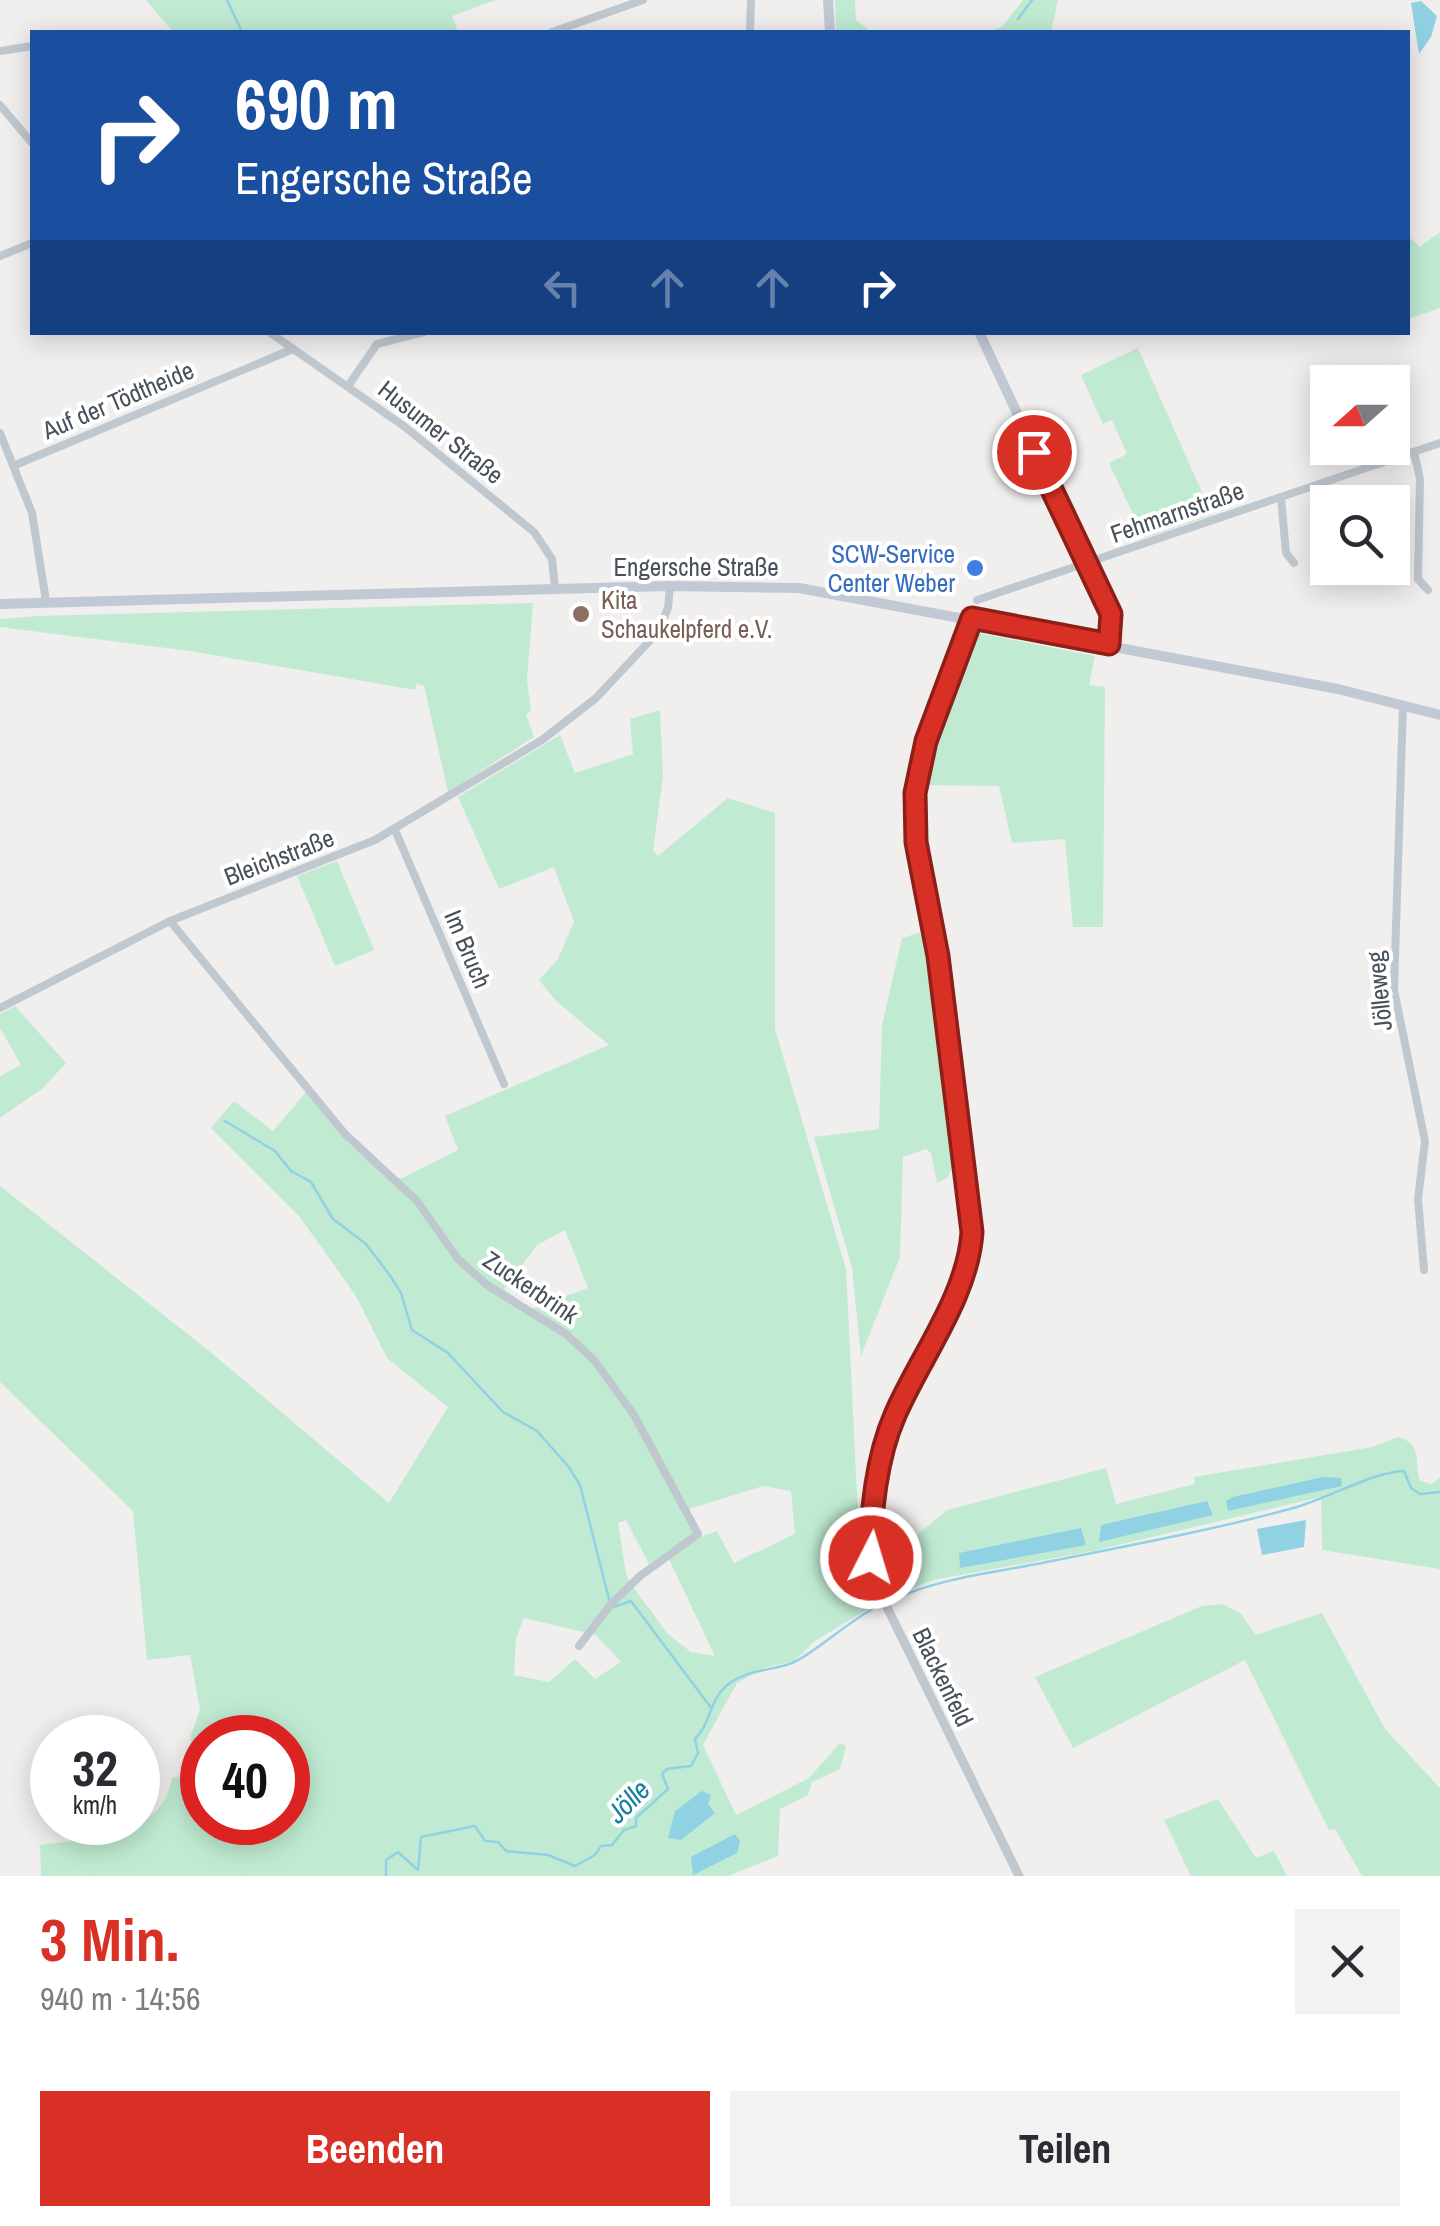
<!DOCTYPE html>
<html lang="de">
<head>
<meta charset="utf-8">
<style>
	:root { --surface:#fff; --page:#f2f2f3; --text:#2b2b33; --muted:#7c7c81; --accent:#d93025 }
	body { margin:0; font-family:"Archivo Narrow",sans-serif; background:var(--page); color:var(--text); height:100vh; display:flex; flex-direction:column; font-size:38px; white-space:nowrap }
	* { box-sizing:border-box; margin:0 }
	p { font-size:32px; color:var(--muted) }
	.icon { flex:none; width:55px; height:55px; fill:none; stroke:currentColor; stroke-width:2; stroke-linecap:round; stroke-linejoin:round }
	.map { position:relative; height:1876px; overflow:hidden }
	.sheet { display:flex; flex-direction:column; background:var(--surface); flex:1 }
	.sheet>* { flex:none }
	.hud { position:absolute; left:30px; top:30px; width:1380px; height:305px; border-radius:0px; box-shadow:0 5px 25px #0003; background:#1a4fa0; color:#fff; overflow:hidden }
	.needle { width:65px; rotate:249deg }
	.controls { position:absolute; left:1310px; top:365px; display:grid; gap:20px }
	.controls a { display:grid; place-items:center; width:100px; height:100px; border-radius:0px; background:var(--surface); box-shadow:0 5px 25px #0003; font-size:50px }
	.speed { position:absolute; left:30px; top:1715px; display:flex; gap:20px; font-size:50px; font-weight:700; text-align:center }
	.speed>* { display:grid; place-content:center; width:130px; height:130px; border-radius:50%; background:var(--surface); box-shadow:0 5px 25px #0003; line-height:1 }
	.speed small { font-size:25px; font-weight:400 }
	.speed .limit { border:15px solid #d22; background:#fff; color:#111 }
	.pin { position:absolute; display:grid; place-items:center; width:85px; height:85px; color:#fff; margin:-42px; border:5px solid #fff; border-radius:50%; box-shadow:0 2px 10px #0007 }
	.me { position:absolute; width:110px; margin:-55px; rotate:5deg; stroke-linejoin:round; filter:drop-shadow(0 0 8px #0008) }
	.turn { display:flex; align-items:center; gap:35px; height:210px; padding:0 40px; font-size:45px }
	.turn .icon { width:130px; height:130px; stroke-width:2.5 }
	.turn b { display:block; font-size:70px; line-height:85px }
	.lanes { display:flex; align-items:center; height:95px; padding:0 40px; background:#0003; justify-content:center; gap:50px; direction:ltr }
	.lanes .off { opacity:.35 }
	.round { display:grid; place-items:center; flex:none; width:105px; height:105px; border-radius:0px; background:var(--page) }
	.overview { display:flex; align-items:center; justify-content:space-between; height:170px; padding:0 40px }
	h1 { font-size:60px; font-weight:700; line-height:75px; color:var(--accent) }
	.action { display:flex; gap:20px; margin-top:auto; padding:20px 40px }
	.action a { flex:1; height:115px; border-radius:0px; background:var(--accent); color:#fff; font-size:40px; font-weight:700; line-height:115px; text-align:center }
	.action a+a { background:var(--page); color:var(--text) }
	.map>svg:first-child { display:block }
</style>
</head>
<body>
<div class="map">
<svg width="1440" height="1876" viewBox="0 0 1440 1876">
	<rect width="100%" height="100%" fill="#f1eeee"/>
	<g fill="#c0ebd2" fill-rule="evenodd">
		<polygon points="146,0 496,0 452,16 458,32 173,32"/>
		<polygon points="835,0 855,0 856,20 872,32 836,32"/>
		<polygon points="1023,0 1058,0 1051,32 987,32 1002,27"/>
		<polygon points="1440,232 1440,308 1408,319 1408,236 1420,247"/>
		<polygon points="1138,348 1212,515 1144,538 1109,463 1127,454 1112,420 1103,424 1081,375"/>
		<polygon points="533,603 527,679 531,711 526,714 534,737 448,792 424,686 417,684 415,690 190,651 0,627 0,619 38,616"/>
		<polygon points="978,633 1095,656 1089,685 1105,687 1103,927 1073,927 1065,839 1012,843 999,786 921,785 922,767 972,634"/>
		<path d="M 660,710 L 663,776 L 653,851 L 658,856 L 728,798 L 775,813 L 775,1029 L 846,1269 L 860,1555 L 871,1607 L 815,1641 L 794,1661 L 764,1668 L 737,1683 L 703,1745 L 736,1815 L 809,1778 L 840,1743 L 846,1746 L 840,1769 L 812,1782 L 808,1795 L 780,1809 L 778,1856 L 728,1876 L 41,1876 L 40,1845 C 91,1838 161,1839 172,1778 L 190,1774 L 191,1735 L 200,1710 L 190,1655 L 147,1660 L 133,1511 L 0,1382 L 0,1186 L 208,1350 L 389,1503 L 448,1407 L 387,1358 L 356,1296 L 299,1216 L 211,1128 L 234,1101 L 273,1131 L 308,1090 L 348,1143 L 389,1179 L 402,1178 L 458,1150 L 445,1116 L 609,1045 L 557,1002 L 539,980 L 558,959 L 574,922 L 554,867 L 499,889 L 458,797 L 560,735 L 575,773 L 633,754 L 630,719 ZM 565,1230 L 588,1288 L 531,1309 L 504,1289 L 537,1245 ZM 763,1486 L 791,1491 L 795,1534 L 734,1563 L 717,1531 L 700,1537 L 689,1509 ZM 626,1520 L 649,1564 L 666,1553 L 715,1656 L 691,1652 L 668,1634 L 633,1587 L 626,1574 L 618,1523 ZM 524,1618 L 596,1635 L 621,1662 L 595,1679 L 575,1659 L 549,1682 L 514,1675 L 516,1638 ZM 202,1738 L 288,1738 L 288,1822 L 202,1822 Z"/>
		<polygon points="337,861 374,950 335,966 297,876"/>
		<polygon points="925,931 937,995 954,1164 947,1178 937,1183 931,1153 926,1149 903,1157 900,1257 861,1356 852,1268 814,1137 879,1129 882,1025 902,938"/>
		<polygon points="15,1006 66,1063 43,1088 0,1118 0,1076 21,1065 0,1028 0,1014"/>
		<path d="M 1398,1437 C 1423,1444 1414,1462 1420,1481 L 1432,1484 L 1440,1477 L 1440,1569 L 1322,1550 L 1321,1497 L 1093,1551 L 933,1580 L 891,1597 L 879,1572 L 883,1563 L 947,1510 L 1106,1468 L 1116,1504 L 1195,1484 L 1194,1477 L 1372,1447 Z"/>
		<polygon points="1223,1604 1241,1614 1256,1635 1322,1613 1385,1729 1440,1788 1440,1876 1362,1876 1335,1829 1329,1830 1245,1660 1073,1748 1035,1677 1202,1606"/>
		<polygon points="1218,1799 1256,1858 1274,1851 1287,1876 1191,1876 1164,1820"/>
	</g>
	<g fill="#91d1e4">
		<polygon points="1421,1 1437,16 1431,37 1419,54 1411,3"/>
		<polygon points="1323,1477 1341,1478 1342,1486 1228,1511 1226,1501 1233,1497"/>
		<polygon points="1207,1501 1213,1515 1099,1542 1101,1525"/>
		<polygon points="1306,1520 1304,1547 1262,1555 1257,1529"/>
		<polygon points="1081,1528 1086,1545 960,1568 959,1553"/>
		<polygon points="702,1791 711,1795 708,1804 715,1813 681,1840 668,1838 675,1811"/>
		<polygon points="735,1834 740,1841 737,1853 693,1875 691,1857"/>
	</g>
	<g fill="none" stroke-linecap="round" stroke-linejoin="round">
		<g stroke="#91d1e4" stroke-width="2.5">
			<polyline points="227,0 242,32"/>
			<polyline points="1018,19 1032,0"/>
			<polyline points="225,1121 275,1151 291,1171 311,1182 333,1219 366,1244 389,1274 401,1293 412,1330 448,1353 503,1412 537,1431 568,1466 580,1485 609,1599"/>
			<path d="M 894,1599 C 941,1578 991,1573 1042,1563 C 1127,1546 1214,1530 1297,1507 C 1331,1497 1373,1472 1404,1471 L 1411,1488 L 1420,1494 L 1440,1492"/>
			<polyline points="614,1607 631,1601 712,1709"/>
			<path d="M 386,1876 L 386,1860 L 398,1852 L 418,1870 L 421,1837 L 475,1826 L 485,1841 L 498,1842 L 506,1851 L 548,1855 L 575,1866 L 595,1855 L 601,1846 L 612,1845 L 624,1830 L 636,1826 L 636,1818 L 668,1789 L 662,1774 L 667,1769 L 691,1766 L 698,1753 L 695,1739 C 711,1723 709,1701 726,1686 C 744,1670 770,1671 792,1663 C 811,1656 850,1620 876,1607"/>
		</g>
		<g stroke="#c0c8cf" stroke-width="8">
			<polyline points="552,32 643,0"/>
			<polyline points="750,32 751,0"/>
			<polyline points="0,51 32,46"/>
			<polyline points="0,105 32,143"/>
			<polyline points="0,256 32,243"/>
			<polyline points="269,332 405,427 534,532 552,559 555,588"/>
			<polyline points="348,386 377,344 424,332"/>
			<polyline points="0,433 32,513 46,601"/>
			<polyline points="1414,452 1420,479 1418,579 1428,590"/>
			<polyline points="13,466 293,349"/>
			<polyline points="1281,498 1286,553 1294,563"/>
			<polyline points="977,600 1440,443"/>
			<polyline points="1403,705 1394,990 1425,1141 1418,1199 1424,1270"/>
			<polyline points="395,830 504,1084"/>
			<polyline points="170,921 345,1134 417,1201 458,1259 487,1285 566,1334 594,1360 634,1415 698,1534 640,1576 611,1604 579,1646"/>
			<polyline points="0,1008 170,921 375,840 542,740 596,698 658,632 668,608 670,586"/>
		</g>
		<polyline stroke="#c0c8cf" stroke-width="9" points="973,618 926,741 915,793 917,842 943,995 953,1103 972,1218 971,1244 963,1273 894,1418 884,1450 871,1544 878,1589 1019,1876"/>
		<g stroke="#c0c9d4" stroke-width="10">
			<polyline points="828,0 830,32"/>
			<polyline points="979,332 1111,614 1109,645"/>
			<polyline points="0,604 670,586 799,588 1338,689 1440,715"/>
		</g>
	</g>
	<g fill="none" stroke-linecap="round" stroke-linejoin="round">
		<g stroke="#8d1f18" stroke-width="25">
			<path id="route" d="M 871,1558 C 870,1513 877,1456 895,1415 C 920,1357 968,1296 972,1232 L 938,956 L 916,842 L 915,793 L 926,741 L 972,618 L 1109,644 L 1111,614 L 1034,452"/>
		</g>
		<use href="#route" stroke="#d93025" stroke-width="18"/>
	</g>
	<circle fill="#3f7fe0" stroke="#fff" stroke-width="4" cx="975" cy="568" r="10"/>
	<circle fill="#8d6e63" stroke="#fff" stroke-width="4" cx="581" cy="614" r="10"/>
	<g text-anchor="middle" dominant-baseline="central" stroke-width="8" stroke-linejoin="round" paint-order="stroke">
		<g font-size="25" fill="#48515a" stroke="#fff">
			<text transform="translate(118 400) rotate(-23)">Auf der Tödtheide</text>
			<text transform="translate(441 432) rotate(38)">Husumer Straße</text>
			<text transform="translate(1177 512) rotate(-19)">Fehmarnstraße</text>
			<text x="696" y="567">Engersche Straße</text>
			<text transform="translate(279 857) rotate(-21)">Bleichstraße</text>
			<text transform="translate(468 949) rotate(67)">Im Bruch</text>
			<text transform="translate(1379 991) rotate(-96)">Jölleweg</text>
			<text transform="translate(531 1287) rotate(34)">Zuckerbrink</text>
			<text transform="translate(943 1677) rotate(64)">Blackenfeld</text>
		</g>
		<g font-size="25" fill="#366cbe" stroke="#fff" text-anchor="end">
			<text x="955" y="554">SCW-Service<tspan x="955" dy="29">Center Weber</tspan></text>
		</g>
		<g font-size="25" fill="#785e54" stroke="#fff" text-anchor="start">
			<text x="601" y="600">Kita<tspan x="601" dy="29">Schaukelpferd e.V.</tspan></text>
		</g>
		<g font-size="28" font-style="italic" fill="#187f9d" stroke="#fff">
			<text transform="translate(628 1801) rotate(-45)">Jölle</text>
		</g>
	</g>
</svg>
<div class="controls">
<a><svg class="needle" viewBox="-14 -14 28 28"><path d="M0-13l5 13h-10z" fill="#e53935"/><path d="M0 13l5-13h-10z" fill="#7c7c81"/></svg></a>
<a><svg class="icon" aria-label="search" viewBox="0 0 24 24"><circle cx="10" cy="10" r="6"/><path d="M15 15l6 6"/></svg></a>
</div>
<div class="speed"><div>32<small>km/h</small></div><div class="limit">40</div></div>
<div class="pin" style="left:1034px;top:452px;background:#d93025"><svg class="icon" aria-label="arrive" viewBox="0 0 24 24"><path d="M6 21V4h12l-3 4 3 4H6"/></svg></div>
<svg class="me" style="left:871px;top:1558px" viewBox="-20 -20 40 40"><circle r="17" fill="#d93025" stroke="#fff" stroke-width="3"/><path d="M0-11L8 9 0 5-8 9z" fill="#fff"/></svg>
<div class="hud">
<div class="turn"><svg class="icon" aria-label="right" viewBox="0 0 24 24"><path d="M7 20v-9h11M14 6l5 5-5 5"/></svg><div><b>690 m</b>Engersche Straße</div></div>
<div class="lanes"><svg class="icon off" aria-label="left" viewBox="0 0 24 24"><path d="M17 20v-9H6M10 6l-5 5 5 5"/></svg><svg class="icon off" aria-label="ahead" viewBox="0 0 24 24"><path d="M12 20V5M6 11l6-6 6 6"/></svg><svg class="icon off" aria-label="ahead" viewBox="0 0 24 24"><path d="M12 20V5M6 11l6-6 6 6"/></svg><svg class="icon" aria-label="right" viewBox="0 0 24 24"><path d="M7 20v-9h11M14 6l5 5-5 5"/></svg></div>
</div>
</div>
<section class="sheet">
<div class="overview"><div><h1>3 Min.</h1><p>940 m · 14:56</p></div><a class="round"><svg class="icon" aria-label="close" viewBox="0 0 24 24"><path d="M6 6l12 12M18 6L6 18"/></svg></a></div>
<div class="action"><a>Beenden</a><a>Teilen</a></div>
</section>
</body>
</html>
